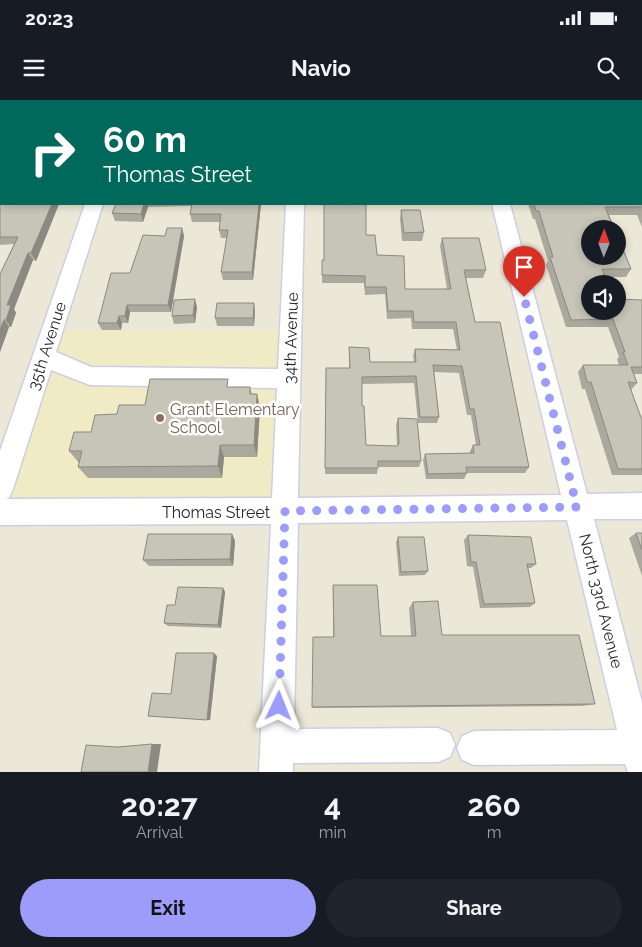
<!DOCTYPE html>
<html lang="en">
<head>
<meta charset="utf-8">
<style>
	:root { --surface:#171b24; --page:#20242c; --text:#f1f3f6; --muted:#9ea1a6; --accent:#9d9cfa }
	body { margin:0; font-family:Raleway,sans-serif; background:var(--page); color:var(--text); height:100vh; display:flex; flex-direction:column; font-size:19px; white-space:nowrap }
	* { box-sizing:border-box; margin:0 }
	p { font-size:16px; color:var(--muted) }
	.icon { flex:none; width:28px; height:28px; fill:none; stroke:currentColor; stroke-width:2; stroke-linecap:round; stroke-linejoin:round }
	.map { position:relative; height:672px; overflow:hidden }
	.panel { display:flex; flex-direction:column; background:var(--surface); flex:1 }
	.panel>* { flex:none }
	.banner { position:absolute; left:0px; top:0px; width:642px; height:105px; box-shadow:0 2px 8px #0003; background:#00695c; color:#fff; overflow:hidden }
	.needle { width:32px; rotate:1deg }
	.buttons { position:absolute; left:581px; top:120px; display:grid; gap:10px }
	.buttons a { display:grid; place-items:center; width:45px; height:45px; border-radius:50%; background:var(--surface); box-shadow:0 2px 8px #0003; font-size:25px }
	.pin { position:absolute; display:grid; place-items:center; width:42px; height:42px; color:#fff; margin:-51px -21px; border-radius:50% 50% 50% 0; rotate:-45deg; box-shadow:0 0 5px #0007 }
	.pin .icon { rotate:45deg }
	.me { position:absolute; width:55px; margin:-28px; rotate:2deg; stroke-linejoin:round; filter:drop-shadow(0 0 4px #0008) }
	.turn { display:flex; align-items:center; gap:18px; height:105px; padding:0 20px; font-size:22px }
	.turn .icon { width:65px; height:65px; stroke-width:2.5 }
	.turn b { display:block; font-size:35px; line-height:42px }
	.eta { display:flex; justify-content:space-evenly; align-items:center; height:85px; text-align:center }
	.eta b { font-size:30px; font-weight:700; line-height:35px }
	.button { display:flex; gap:10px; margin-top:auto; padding:10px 20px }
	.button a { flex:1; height:58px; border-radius:30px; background:var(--accent); color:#111; font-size:20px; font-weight:700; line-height:58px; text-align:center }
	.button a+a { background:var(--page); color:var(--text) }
	.status { display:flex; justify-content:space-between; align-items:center; height:35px; padding:0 25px; background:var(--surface); direction:ltr }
	.status svg { height:14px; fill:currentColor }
	header { display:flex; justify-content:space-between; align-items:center; height:65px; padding:0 20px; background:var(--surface); font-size:22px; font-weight:700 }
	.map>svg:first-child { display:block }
</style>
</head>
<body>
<div class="status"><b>20:23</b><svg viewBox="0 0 49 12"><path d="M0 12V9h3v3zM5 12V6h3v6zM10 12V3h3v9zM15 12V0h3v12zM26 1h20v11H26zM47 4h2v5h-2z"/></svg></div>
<header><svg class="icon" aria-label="menu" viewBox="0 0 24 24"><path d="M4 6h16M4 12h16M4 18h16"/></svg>Navio<svg class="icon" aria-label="search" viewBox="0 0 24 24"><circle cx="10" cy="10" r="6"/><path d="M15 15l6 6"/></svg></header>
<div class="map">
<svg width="642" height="672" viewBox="0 0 642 672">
	<rect width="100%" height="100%" fill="#ece8d8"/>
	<polygon fill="#f0ebc5" points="58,231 292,231 286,406 2,406"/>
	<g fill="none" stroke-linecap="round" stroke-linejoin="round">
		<g stroke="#cecde3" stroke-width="3">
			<g id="minor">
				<rect x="120" y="0" width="16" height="1"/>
				<rect x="290" y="0" width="16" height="1"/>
				<rect x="467" y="0" width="16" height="1"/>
				<rect x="641" y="50" width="1" height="10"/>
				<rect x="0" y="55" width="1" height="10"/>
				<path d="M 85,104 L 103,104 L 56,252 L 91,267 L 278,269 L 286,104 L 304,104 L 298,398 L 561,395 L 492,104 L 510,104 L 587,394 L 642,393 L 642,419 L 594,419 L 642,602 L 642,672 L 628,672 L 625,664 L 474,665 L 462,660 L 457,648 L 462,636 L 474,631 L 617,630 L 567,420 L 298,423 L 294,629 L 438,628 L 450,633 L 455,645 L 450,657 L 438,662 L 293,663 L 293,672 L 259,672 L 271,424 L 0,425 L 0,351 ZM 51,270 L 90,285 L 277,288 L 272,398 L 5,399 L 9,398 L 13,389 Z"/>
			</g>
		</g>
		<use href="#minor" fill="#fff" fill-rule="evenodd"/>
	</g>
	<g fill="#aba99e">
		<polygon points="0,0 98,0 97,1 1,1 1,46 0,46"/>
		<rect x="213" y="0" width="59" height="1"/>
		<polygon points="642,61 642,127 637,115 609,115 631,169 626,177 605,177 590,211 642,200 642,274 634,274 637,283 631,290 642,320 642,375 612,375 585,289 582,289 578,272 583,265 619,265 617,259 619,257 608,227 566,227 546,165 548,161 535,119 533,119 528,104 641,104"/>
		<polygon points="0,68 59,104 36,161 33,160 14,209 16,213 11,227 9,227 0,252 0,174 14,144 0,145"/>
		<polygon points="116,104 261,104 253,180 223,180 221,172 227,138 221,138 219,130 220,122 192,122 190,114 192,106 148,107 143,122 115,121 112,113"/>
		<polygon points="401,110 424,132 422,141 402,141 400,119"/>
		<polygon points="182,128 184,136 171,212 130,212 128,223 122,223 121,230 102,230 98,223 130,173 165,136"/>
		<polygon points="366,135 377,155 405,189 447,189 440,146 442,138 486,170 483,178 466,178 475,222 529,367 525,373 467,373 464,379 426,379 423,360 425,354 470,353 470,351 473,345 476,345 471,315 467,315 459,273 434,272 439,317 437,323 418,323 414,283 362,284 362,306 366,345 397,346 396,325 398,318 421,361 419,367 378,367 377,374 325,374 326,268 349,268 349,247 370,262 414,262 413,256 415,249 457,250 453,229 412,229 411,218 387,219 385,194 365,195 364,183 322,183 322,160 324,160"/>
		<polygon points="197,207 195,223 174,224 172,216"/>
		<polygon points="255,211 254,226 217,226 215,218"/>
		<polygon points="230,287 250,287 252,294 260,307 257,357 224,357 222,378 88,378 78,367 79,363 69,351 91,332 117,314 145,305"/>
		<polygon points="636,433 642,433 642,476 629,438"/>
		<polygon points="232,434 235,441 233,466 149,466 143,460"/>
		<polygon points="468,435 536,464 531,468 528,468 535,503 530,507 480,508 473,467 467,466 464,440"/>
		<polygon points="398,437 428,471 425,475 399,476 396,442"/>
		<polygon points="333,485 381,536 411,536 409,508 413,502 442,535 595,604 582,606 313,608 312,607 333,537"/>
		<polygon points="223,488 225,492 221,528 168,526 164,523 175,505"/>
		<polygon points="217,556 210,620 148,616 171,594"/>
	</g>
	<g fill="#8b8981">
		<polygon points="52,104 59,104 36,161 31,153"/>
		<polygon points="144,104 147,104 148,107 143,122 141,114"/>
		<polygon points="259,104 261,104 253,180 252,172"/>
		<polygon points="182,128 184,136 171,212 168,205"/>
		<polygon points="28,153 33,160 14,209 16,213 11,227 6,220 7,205"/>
		<polygon points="195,199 197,207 195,223 193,215"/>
		<polygon points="254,203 255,211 254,226 253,218"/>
		<polygon points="127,205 130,212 128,223 125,216"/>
		<polygon points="119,216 122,223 121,230 117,223"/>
		<polygon points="4,220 9,227 0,252 0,230"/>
		<polygon points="257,294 260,307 257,357 254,345"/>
		<polygon points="220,345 224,357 222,378 218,366"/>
		<polygon points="232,434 235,441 233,466 230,459"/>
		<polygon points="223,488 225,492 221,528 218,525"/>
		<polygon points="214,553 217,556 210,620 207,620"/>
		<polygon points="152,644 161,644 157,672 148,672"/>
	</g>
	<g fill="#c7c4b8" stroke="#8b8981">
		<polygon points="0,0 92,0 91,1 1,1 1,39 0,39"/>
		<polygon points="147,0 209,0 209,1 146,1"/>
		<rect x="253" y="0" width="18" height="1"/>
		<rect x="328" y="0" width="16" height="1"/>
		<polygon points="422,0 446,0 447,1 422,1"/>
		<polygon points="506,0 630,0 631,1 506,1"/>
		<polygon points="641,61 642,61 642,107 605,107 614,129 590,129 590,156 618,156 618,137 631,169 602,169 607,184 590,184 590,211 618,211 618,199 642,200 642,267 631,267 637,283 628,282 642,320 642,369 618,369 591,282 587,282 583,265 628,265 623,252 625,252 613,219 571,220 550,157 553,157 539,111 536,111 534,104 641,104"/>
		<polygon points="0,68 1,68 1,104 52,104 31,153 28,153 7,205 11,205 6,220 4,220 0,230 0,174 18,137 0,137"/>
		<polygon points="116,104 144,104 141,114 112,113"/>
		<polygon points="192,104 259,104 252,172 221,172 228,130 219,130 221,114 190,114"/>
		<polygon points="324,104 366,104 366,135 375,135 377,155 404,156 405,189 451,189 442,138 479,138 486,170 464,170 475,222 500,222 529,367 466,367 467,373 428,374 425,354 474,353 473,345 480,345 474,309 470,309 462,266 433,265 439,317 420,317 416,276 362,277 362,306 364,306 366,345 397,346 399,344 398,318 417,319 421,361 378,361 378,368 325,368 326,268 350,268 349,247 369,248 370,262 416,262 415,249 460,250 456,222 414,222 413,211 388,211 386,187 365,187 365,176 322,175 322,160 324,160"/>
		<polygon points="401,110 420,110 424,132 404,133"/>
		<polygon points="167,128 182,128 168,205 127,205 125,216 119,216 117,223 98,223 111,173 130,173 143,135 165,136"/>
		<polygon points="195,199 193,215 172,216 174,200"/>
		<polygon points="217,203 254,203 253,218 215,218"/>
		<polygon points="150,279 228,279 227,287 250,287 250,294 257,294 254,345 220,345 218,366 78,367 82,351 69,351 74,332 91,332 95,315 117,314 119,305 145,305"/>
		<polygon points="636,433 642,433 642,450"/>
		<polygon points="148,434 232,434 230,459 143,460"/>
		<polygon points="468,435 531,437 536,464 527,464 535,503 484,504 476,462 471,462"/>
		<polygon points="398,437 424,437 428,471 401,472"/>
		<polygon points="333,485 377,485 381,536 416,536 413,502 438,501 442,535 579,535 595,604 312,607 313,537 334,537"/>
		<polygon points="178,487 223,488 218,525 164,523 167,505 175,505"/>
		<polygon points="176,553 214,553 207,620 148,616 152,593 171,594"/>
		<polygon points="152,644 148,672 81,672 86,645 118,647"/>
	</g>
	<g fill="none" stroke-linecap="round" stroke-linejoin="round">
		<polyline stroke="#9d9cfa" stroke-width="9" stroke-dasharray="0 16.2" points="279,606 285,411 577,407 524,197"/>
	</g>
	<circle fill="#8d6e63" stroke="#fff" stroke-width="2" cx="160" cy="318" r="5"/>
	<g text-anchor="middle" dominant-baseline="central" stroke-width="5" stroke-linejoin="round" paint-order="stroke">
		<g font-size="16" fill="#282828" stroke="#fff">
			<text transform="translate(291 238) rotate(-88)">34th Avenue</text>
			<text transform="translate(47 246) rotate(-72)">35th Avenue</text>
			<text x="216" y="412">Thomas Street</text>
			<text transform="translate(601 501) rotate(76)">North 33rd Avenue</text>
		</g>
		<g font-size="16" fill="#785e54" stroke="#fff" text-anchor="start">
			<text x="170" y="309">Grant Elementary<tspan x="170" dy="18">School</tspan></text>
		</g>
	</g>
</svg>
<div class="buttons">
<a><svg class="needle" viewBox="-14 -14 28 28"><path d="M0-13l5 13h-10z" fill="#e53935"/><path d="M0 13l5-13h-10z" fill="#9ea1a6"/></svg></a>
<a><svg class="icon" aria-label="sound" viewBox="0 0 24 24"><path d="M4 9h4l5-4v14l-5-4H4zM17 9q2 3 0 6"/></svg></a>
</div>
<div class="pin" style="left:524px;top:197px;background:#d93025"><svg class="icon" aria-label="arrive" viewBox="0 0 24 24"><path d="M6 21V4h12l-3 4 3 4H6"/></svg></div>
<svg class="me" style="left:279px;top:606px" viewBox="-20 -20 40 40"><path d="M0-17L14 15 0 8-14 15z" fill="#9d9cfa" stroke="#fff" stroke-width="4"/></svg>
<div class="banner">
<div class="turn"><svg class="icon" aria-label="right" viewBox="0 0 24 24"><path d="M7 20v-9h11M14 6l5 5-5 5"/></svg><div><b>60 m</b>Thomas Street</div></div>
</div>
</div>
<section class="panel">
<div class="eta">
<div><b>20:27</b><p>Arrival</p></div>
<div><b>4</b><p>min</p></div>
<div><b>260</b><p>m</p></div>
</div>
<div class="button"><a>Exit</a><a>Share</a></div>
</section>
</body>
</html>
